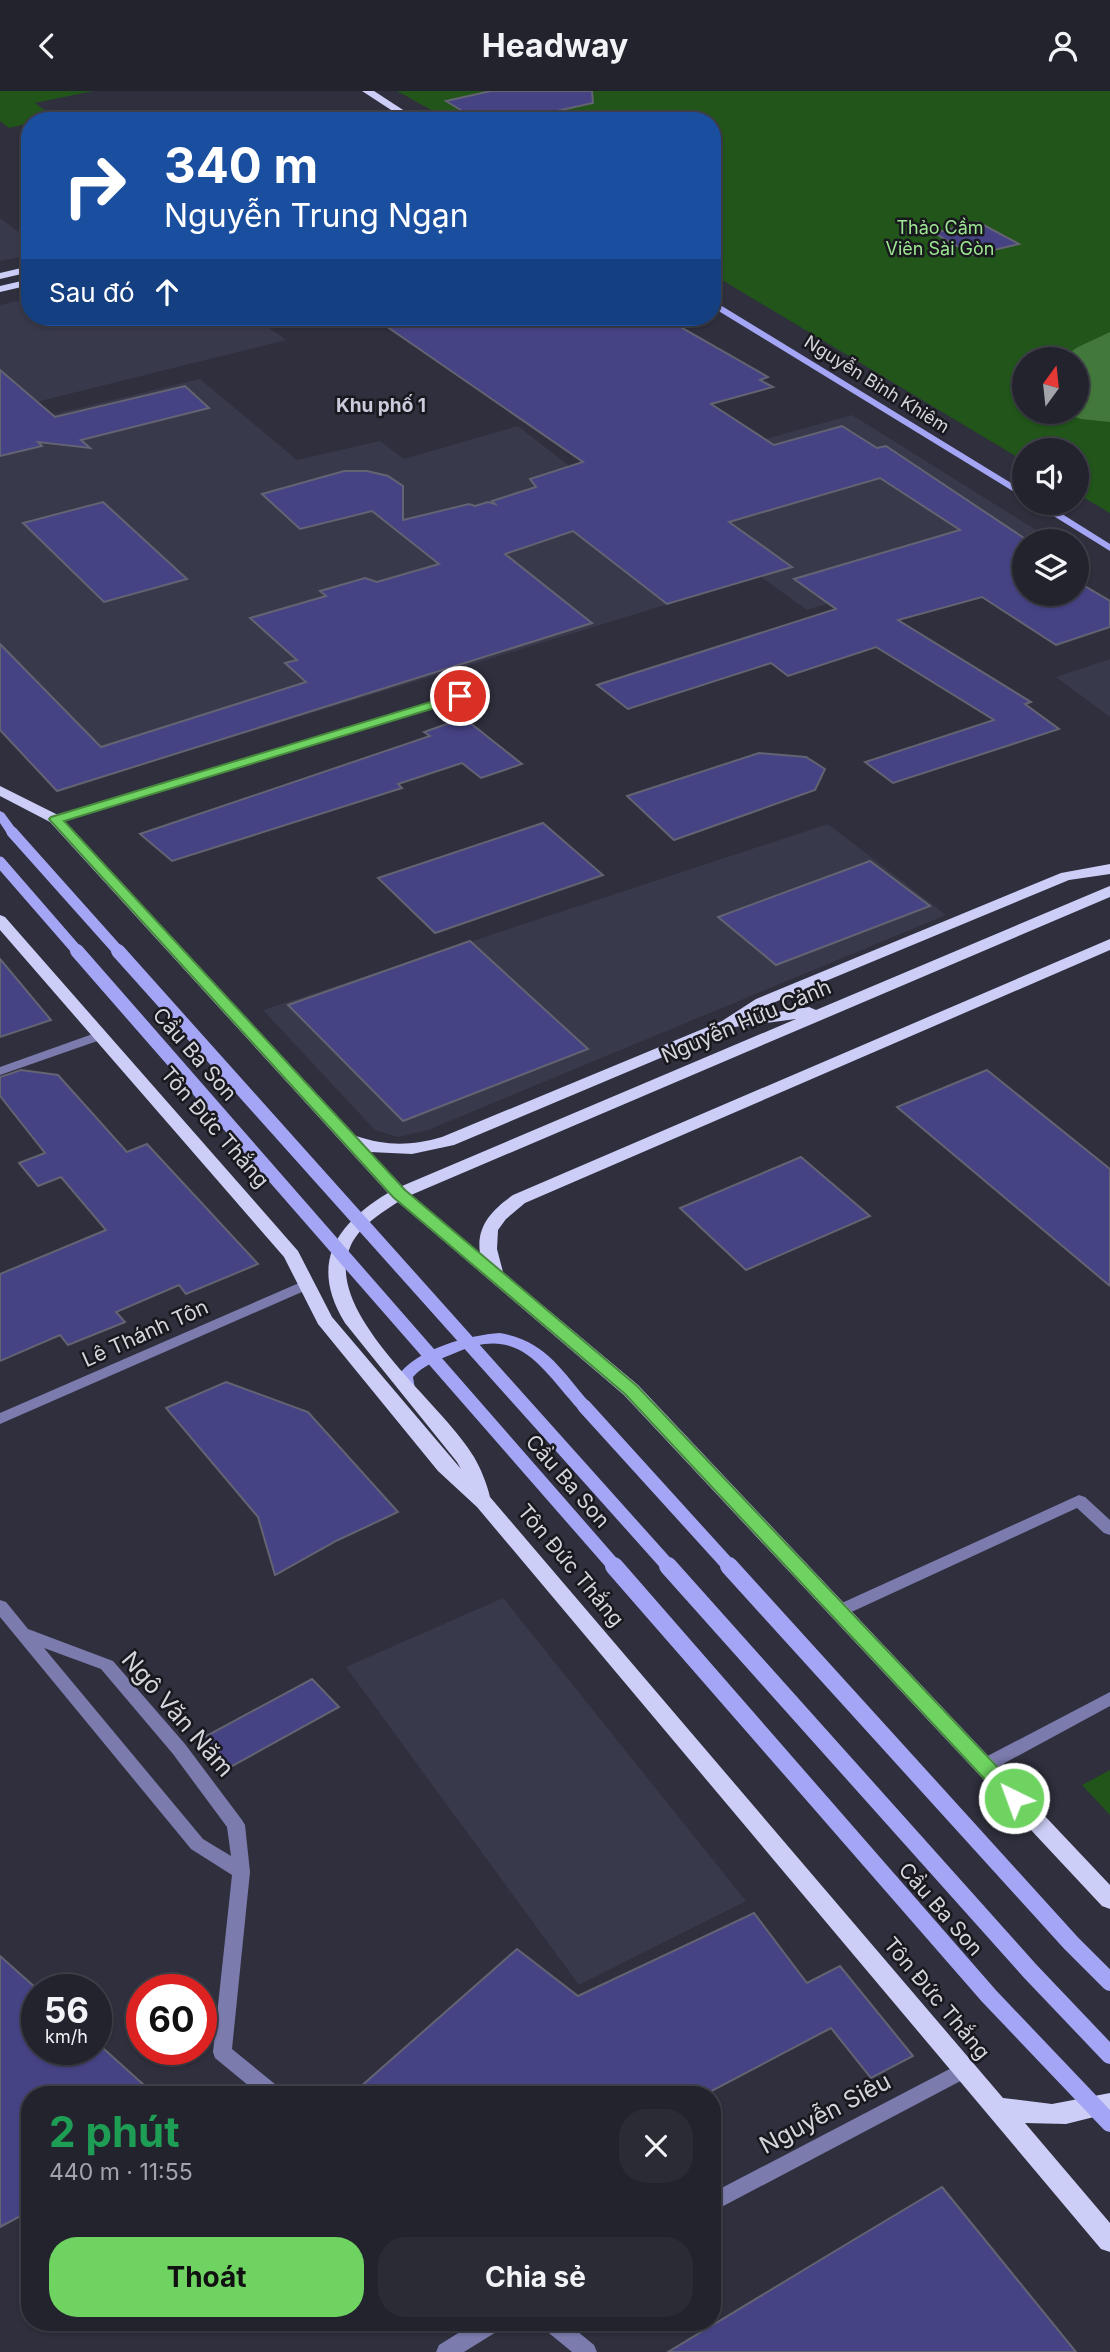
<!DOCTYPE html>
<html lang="vi">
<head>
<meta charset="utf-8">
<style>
	:root { --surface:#23232e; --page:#2b2b36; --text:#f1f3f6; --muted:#a3a4aa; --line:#40404a; --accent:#6ed361 }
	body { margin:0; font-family:Inter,sans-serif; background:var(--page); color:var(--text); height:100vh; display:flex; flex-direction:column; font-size:26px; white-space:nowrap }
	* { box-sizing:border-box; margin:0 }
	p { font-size:23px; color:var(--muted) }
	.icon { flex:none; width:38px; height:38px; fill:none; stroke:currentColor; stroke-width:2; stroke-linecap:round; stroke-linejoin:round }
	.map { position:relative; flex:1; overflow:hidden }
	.panel { position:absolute; left:21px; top:1995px; width:700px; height:245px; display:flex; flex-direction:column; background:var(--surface); border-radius:28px; box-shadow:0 2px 5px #0004,0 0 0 2px var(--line) }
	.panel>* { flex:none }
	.top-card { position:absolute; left:21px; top:21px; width:700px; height:214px; border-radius:28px; box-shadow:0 2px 5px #0004,0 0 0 2px var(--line); background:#1a4fa0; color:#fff; overflow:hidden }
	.needle { width:46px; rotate:15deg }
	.buttons { position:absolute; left:1012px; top:256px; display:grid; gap:14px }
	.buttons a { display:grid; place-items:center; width:77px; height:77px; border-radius:50%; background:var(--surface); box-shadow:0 2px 5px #0004,0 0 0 2px var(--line); font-size:35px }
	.speed { position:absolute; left:21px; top:1883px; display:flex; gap:14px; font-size:35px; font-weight:700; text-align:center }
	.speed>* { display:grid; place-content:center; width:91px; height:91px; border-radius:50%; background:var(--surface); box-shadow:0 2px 5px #0004,0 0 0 2px var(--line); line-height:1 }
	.speed small { font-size:18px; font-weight:400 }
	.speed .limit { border:10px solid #d22; background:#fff; color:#111 }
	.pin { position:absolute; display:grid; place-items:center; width:60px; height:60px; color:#fff; margin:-30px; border:4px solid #fff; border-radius:50%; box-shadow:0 2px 7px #0007 }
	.me { position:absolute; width:77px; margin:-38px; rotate:318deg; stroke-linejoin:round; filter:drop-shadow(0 0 5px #0008) }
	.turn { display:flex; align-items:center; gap:24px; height:147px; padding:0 28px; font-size:32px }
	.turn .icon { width:91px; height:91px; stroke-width:2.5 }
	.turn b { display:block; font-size:49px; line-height:60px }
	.then { display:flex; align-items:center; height:66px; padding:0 28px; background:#0003; gap:14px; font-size:26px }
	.round { display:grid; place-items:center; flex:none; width:74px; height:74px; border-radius:28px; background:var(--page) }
	.overview { display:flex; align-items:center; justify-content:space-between; height:119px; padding:0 28px }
	h1 { font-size:42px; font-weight:700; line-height:52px; color:#1e9e55 }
	.action { display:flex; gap:14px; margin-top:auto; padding:14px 28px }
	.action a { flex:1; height:80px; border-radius:28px; background:var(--accent); color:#111; font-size:28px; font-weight:700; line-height:80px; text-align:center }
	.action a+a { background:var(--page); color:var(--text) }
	header { display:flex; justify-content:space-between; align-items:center; height:91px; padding:0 28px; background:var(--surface); font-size:32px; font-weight:700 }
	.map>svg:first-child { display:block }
</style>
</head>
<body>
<header><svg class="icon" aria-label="back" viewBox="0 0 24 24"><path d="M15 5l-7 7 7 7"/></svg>Headway<svg class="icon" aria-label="person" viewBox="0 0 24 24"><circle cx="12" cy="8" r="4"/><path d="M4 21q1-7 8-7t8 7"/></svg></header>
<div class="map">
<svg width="1110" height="2261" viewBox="0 0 1110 2261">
	<rect width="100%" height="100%" fill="#2f2f3d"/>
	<g fill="#39394c">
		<polygon points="0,127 30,150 30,164 0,170"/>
		<polygon points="30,207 30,226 254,226 286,249 0,320 0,214"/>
		<polygon points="200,288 297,369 380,350 404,368 518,335 724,496 57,700 0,639 0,336"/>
		<polygon points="852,324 1044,444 807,519 655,410 748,353"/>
		<polygon points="1110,568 1110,626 1056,586"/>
		<polygon points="828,733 946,824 428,1039 398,1046 375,1039 263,919"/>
		<polygon points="503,1507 746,1810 579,1894 346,1576"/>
	</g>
	<g fill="#21551a" fill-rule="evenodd">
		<polygon points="0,0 93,0 35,12 55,27 30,30 30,32 9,37 0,30"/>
		<path d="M 397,0 L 1110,0 L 1110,422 L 1076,402 L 1076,359 L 1024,359 L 1024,370 L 712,183 L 712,30 L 451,30 ZM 1024,268 L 1076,268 L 1076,320 L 1024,320 Z"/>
		<polygon points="1110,1679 1110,1724 1082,1694"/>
	</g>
	<polygon fill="#43783c" points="1110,241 1110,331 1081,328 1059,320 1076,320 1076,268 1060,268 1078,256"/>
	<g fill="#464385" stroke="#636372" stroke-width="2">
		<polygon points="491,0 592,0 593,12 512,30 479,30 446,10"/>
		<polygon points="978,131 1019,153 973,164 934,142"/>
		<polygon points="373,226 671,226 672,231 768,286 760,289 773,296 711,313 774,354 842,335 877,357 886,355 1024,447 1024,502 1076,502 1076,490 1110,510 1110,536 1056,554 982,506 898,529 1031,611 1025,613 1059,638 893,692 865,671 994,629 876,556 788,585 771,572 628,618 597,594 836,518 794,488 960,439 880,387 729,431 792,476 667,513 573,440 505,463 592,532 57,700 0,639 0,553 101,656 306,591 285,572 297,569 250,527 326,505 320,500 365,487 377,491 439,473 372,420 300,438 262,403 344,380 367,380 388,385 403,395 403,429 469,413 475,415 488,411 495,413 492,410 536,396 530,388 583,371"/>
		<polygon points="0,279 55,326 185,295 209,317 81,349 90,357 38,351 42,355 0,365"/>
		<polygon points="103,411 187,488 104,511 23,432"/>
		<polygon points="464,627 522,673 481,687 462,672 398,693 402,697 172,770 140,743 430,645 424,641"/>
		<polygon points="759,662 806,666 825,678 815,699 674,749 627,705"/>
		<polygon points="543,732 603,784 435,842 378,787"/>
		<polygon points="870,770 930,815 776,874 718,826"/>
		<polygon points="470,850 588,958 403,1030 288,914"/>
		<polygon points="0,868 51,929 0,946"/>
		<polygon points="21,979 58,984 127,1061 147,1053 258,1173 186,1203 179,1194 116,1221 125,1231 68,1254 60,1244 0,1270 0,1183 106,1139 61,1086 38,1095 19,1072 45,1062 0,1005 0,986"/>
		<polygon points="987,979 1110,1078 1110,1195 897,1016"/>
		<polygon points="801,1066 870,1125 746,1179 680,1117"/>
		<polygon points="226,1291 308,1321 398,1421 338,1449 275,1484 258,1426 166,1317"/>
		<polygon points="312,1588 339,1616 225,1679 199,1649"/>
		<polygon points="754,1822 807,1892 840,1875 913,1965 871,1987 831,1937 704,2004 351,2004 517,1858 578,1905"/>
		<polygon points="0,1865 37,1898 37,1958 104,1958 155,2004 30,2004 30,2120 0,2136"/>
		<polygon points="942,2096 1076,2261 668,2261 855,2148"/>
	</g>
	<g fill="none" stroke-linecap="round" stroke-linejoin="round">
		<g fill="#7b7bad" fill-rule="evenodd">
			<polygon points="460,602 466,605 464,607 59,730 51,730 49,728 51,726"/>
			<polygon points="1079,1404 1085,1406 1110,1429 1110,1444 1104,1442 1077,1417 845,1524 839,1526 833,1524 831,1520 833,1516"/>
			<path d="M 0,1509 L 6,1511 L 28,1538 L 113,1570 L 185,1653 L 242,1729 L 245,1734 L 250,1781 L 232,1958 L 281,1998 L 283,2004 L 260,2004 L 215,1967 L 213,1961 L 232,1784 L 191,1758 L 0,1526 ZM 44,1557 L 101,1578 L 173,1663 L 227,1736 L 231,1765 L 203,1748 Z"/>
			<polygon points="1110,1601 1110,1615 990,1680 984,1682 978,1680 975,1675 978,1670"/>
			<polygon points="963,1971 970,1973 972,1979 970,1985 712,2121 712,2102"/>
			<polygon points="476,2231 504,2231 501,2238 464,2261 436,2261 439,2254"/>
			<polygon points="541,2231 566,2231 594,2254 597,2261 572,2261 544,2238"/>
		</g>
		<g fill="#7b7bad" fill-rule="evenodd">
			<polygon points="101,940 107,944 106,947 0,984 0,976"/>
			<polygon points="306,1189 311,1191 313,1194 311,1197 0,1333 0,1322"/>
		</g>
		<g fill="#a4a5f4" fill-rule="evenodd">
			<polygon points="712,209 1024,400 1024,407 712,216"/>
			<polygon points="1031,411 1043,411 1110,453 1110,460"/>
			<polygon points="0,720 4,722 18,741 16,744 8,744 0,732"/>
			<path d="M 500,1242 C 546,1250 561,1279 589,1311 L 592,1315 L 589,1319 L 579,1319 C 540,1276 520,1233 455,1262 C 441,1268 423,1274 413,1286 L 415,1298 L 413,1302 L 408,1303 L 401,1298 L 398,1285 C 416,1258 469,1244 500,1242 Z"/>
		</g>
		<g fill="#cccef7" fill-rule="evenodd">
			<polygon points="362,0 374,0 420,30 408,30"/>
			<polygon points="30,175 30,181 0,188 0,182"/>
			<polygon points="30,188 30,194 0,201 0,195"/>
			<path d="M 0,695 L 60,725 L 356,1045 C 386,1055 411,1055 442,1046 L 722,930 L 756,908 L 1061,782 L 1110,773 L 1110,783 L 1069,789 L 768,914 L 752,925 L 809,916 L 816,919 L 1105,797 L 1110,795 L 1110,806 L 411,1104 L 480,1162 C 476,1135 492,1119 513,1104 L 1110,848 L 1110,859 L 525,1112 L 506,1128 L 498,1139 L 497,1158 L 503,1181 L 638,1294 L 1110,1794 L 1110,1818 L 1102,1815 L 624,1304 L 398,1111 C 381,1122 360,1135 351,1154 C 319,1221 443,1312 474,1366 C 481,1378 487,1393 490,1406 L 1003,2007 L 1052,2013 L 1110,2002 L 1110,2022 L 1066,2033 L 1025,2032 L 1110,2132 L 1110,2161 L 1101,2158 L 477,1416 L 438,1380 L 318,1233 L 284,1166 L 0,839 L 0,824 L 5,826 L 298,1160 L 332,1226 L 461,1378 L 457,1371 L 345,1232 C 309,1173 335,1134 388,1102 L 50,731 L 0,705 ZM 796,928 L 402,1095 L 370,1061 L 412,1063 L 454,1054 L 734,936 Z"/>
		</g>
		<g stroke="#a4a5f4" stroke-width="11">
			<polyline points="12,741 120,862"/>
			<polyline points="0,771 79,862"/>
		</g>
		<g stroke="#a4a5f4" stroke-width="14">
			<polyline points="77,860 616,1477"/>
			<polyline points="118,860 670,1477"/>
			<polyline points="584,1315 731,1477"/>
		</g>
		<g stroke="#a4a5f4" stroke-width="18">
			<polyline points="614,1475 989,1905 1110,2032"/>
			<polyline points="668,1475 1030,1880 1110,1964"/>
			<polyline points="729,1475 1071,1852 1110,1891"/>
		</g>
	</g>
	<polygon fill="#6ed361" stroke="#48893f" stroke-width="2" points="460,602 464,603 464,608 64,730 405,1099 637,1295 1021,1701 1024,1707 1021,1712 1014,1715 1007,1712 625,1303 393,1106 49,728 51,726"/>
	<g text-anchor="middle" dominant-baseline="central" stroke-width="5" stroke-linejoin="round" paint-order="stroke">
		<g font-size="18" fill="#9de792" stroke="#18181e">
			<text x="940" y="136">Thảo Cầm<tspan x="940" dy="21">Viên Sài Gòn</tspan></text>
		</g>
		<g font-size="18" fill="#d4d5dd" stroke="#18181e">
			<text transform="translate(877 293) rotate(32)">Nguyễn Bỉnh Khiêm</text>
		</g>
		<g font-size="19" font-weight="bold" fill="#c9cadb" stroke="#18181e">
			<text x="381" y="314">Khu phố 1</text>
		</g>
		<g font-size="21" fill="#d4d5dd" stroke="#18181e">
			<text transform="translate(746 930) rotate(-23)">Nguyễn Hữu Cảnh</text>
			<text transform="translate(195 963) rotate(49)">Cầu Ba Son</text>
			<text transform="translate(215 1036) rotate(49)">Tôn Đức Thắng</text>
			<text transform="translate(145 1242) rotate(-24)">Lê Thánh Tôn</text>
			<text transform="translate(568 1390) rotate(49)">Cầu Ba Son</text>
			<text transform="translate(571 1474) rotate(50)">Tôn Đức Thắng</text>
			<text transform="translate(941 1818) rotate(49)">Cầu Ba Son</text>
			<text transform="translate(937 1907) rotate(50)">Tôn Đức Thắng</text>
		</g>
		<g font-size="24" fill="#d4d5dd" stroke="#18181e">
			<text transform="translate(178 1623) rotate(49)">Ngô Văn Năm</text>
			<text transform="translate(825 2022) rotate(-28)">Nguyễn Siêu</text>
		</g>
	</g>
</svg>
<div class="buttons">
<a><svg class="needle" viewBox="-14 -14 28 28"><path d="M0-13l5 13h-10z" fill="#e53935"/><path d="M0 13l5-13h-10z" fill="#a3a4aa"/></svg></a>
<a><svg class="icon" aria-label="sound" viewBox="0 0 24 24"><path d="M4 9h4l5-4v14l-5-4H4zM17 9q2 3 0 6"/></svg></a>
<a><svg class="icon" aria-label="layers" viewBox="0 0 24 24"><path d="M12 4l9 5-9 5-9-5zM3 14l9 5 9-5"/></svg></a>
</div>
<div class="speed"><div>56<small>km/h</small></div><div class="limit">60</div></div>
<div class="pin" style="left:460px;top:605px;background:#d93025"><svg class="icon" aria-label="arrive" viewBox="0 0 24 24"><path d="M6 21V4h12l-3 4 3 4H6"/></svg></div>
<svg class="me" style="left:1014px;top:1707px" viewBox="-20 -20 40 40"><circle r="17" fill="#6ed361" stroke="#fff" stroke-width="3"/><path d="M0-11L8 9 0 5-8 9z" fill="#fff"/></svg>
<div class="top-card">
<div class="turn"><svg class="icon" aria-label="right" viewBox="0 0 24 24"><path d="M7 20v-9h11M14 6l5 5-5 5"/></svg><div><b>340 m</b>Nguyễn Trung Ngạn</div></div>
<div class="then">Sau đó<svg class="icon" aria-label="ahead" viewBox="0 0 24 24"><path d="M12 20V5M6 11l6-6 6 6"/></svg></div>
</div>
<section class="panel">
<div class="overview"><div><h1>2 phút</h1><p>440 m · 11:55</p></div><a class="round"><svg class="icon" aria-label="close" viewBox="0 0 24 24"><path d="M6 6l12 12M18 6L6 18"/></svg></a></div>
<div class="action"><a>Thoát</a><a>Chia sẻ</a></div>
</section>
</div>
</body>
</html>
